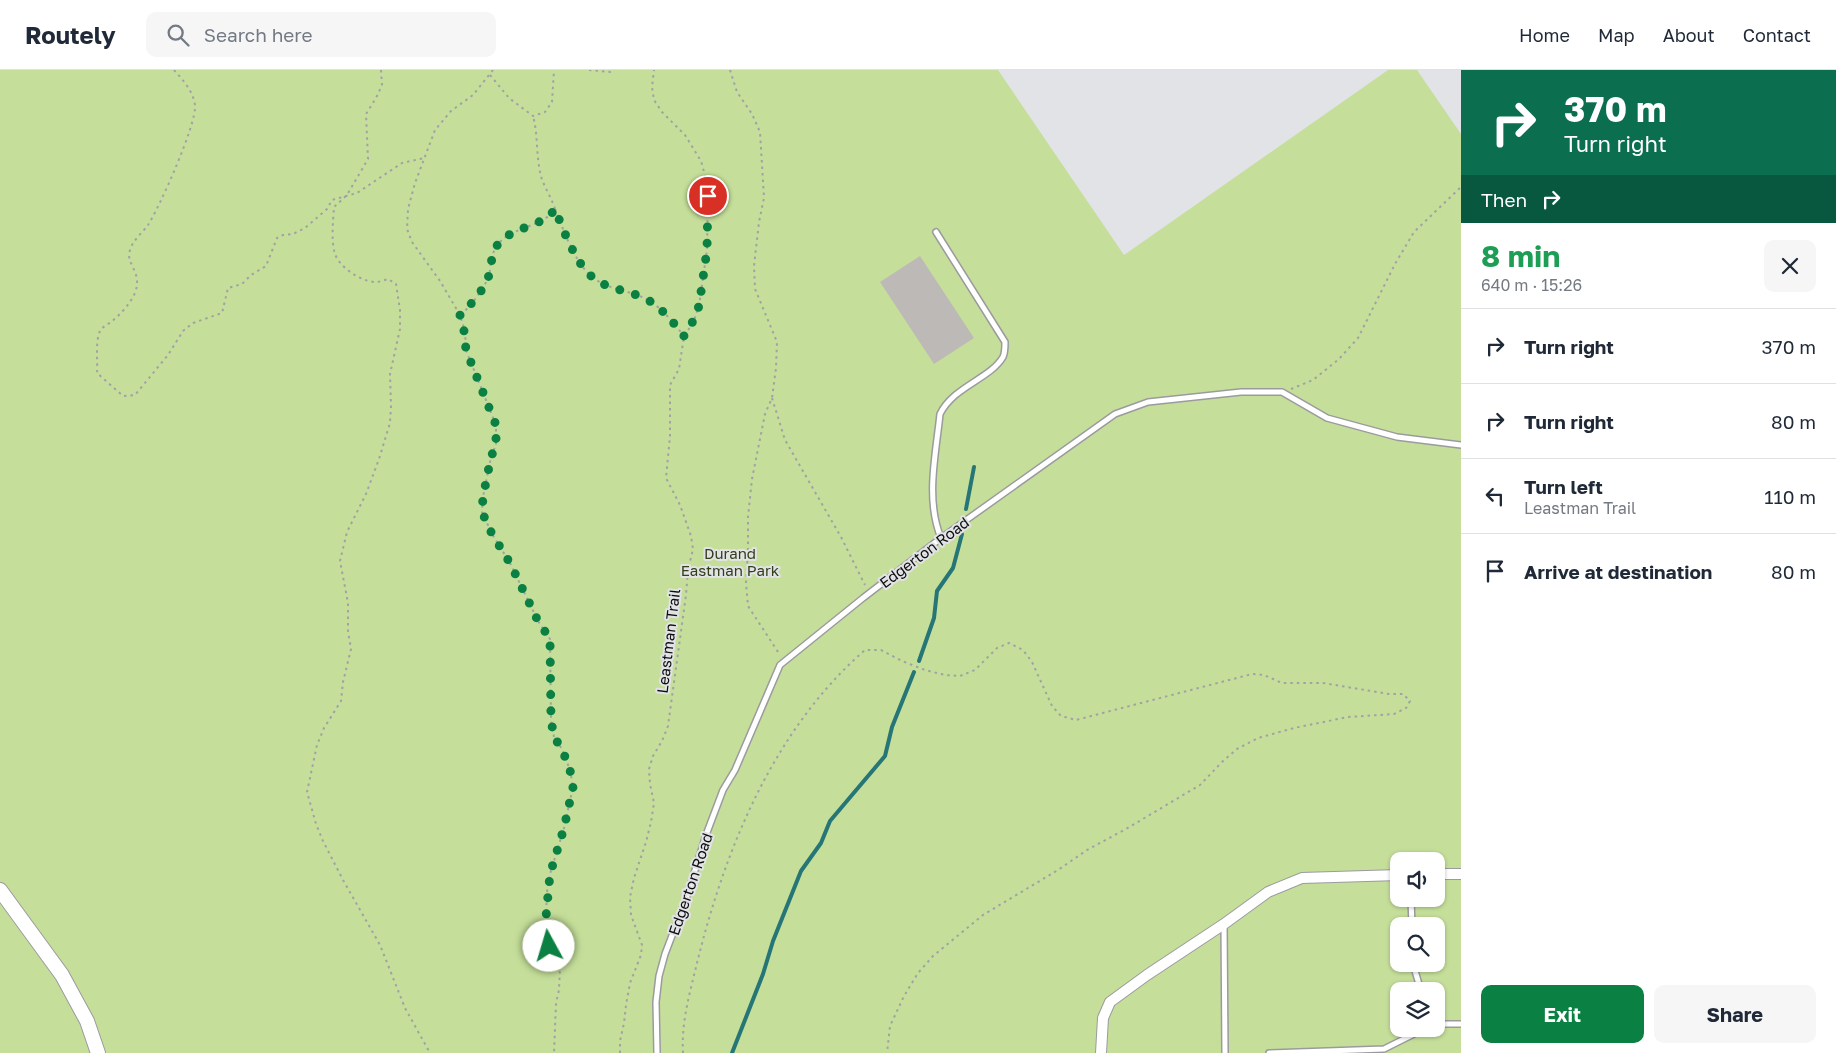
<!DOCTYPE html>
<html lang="en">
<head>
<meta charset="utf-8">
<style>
	:root { --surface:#fff; --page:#f6f6f7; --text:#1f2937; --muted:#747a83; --line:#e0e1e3; --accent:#0b8043 }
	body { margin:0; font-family:"Golos Text",sans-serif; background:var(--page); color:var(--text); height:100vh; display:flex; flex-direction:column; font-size:19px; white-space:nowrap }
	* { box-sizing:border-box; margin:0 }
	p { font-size:16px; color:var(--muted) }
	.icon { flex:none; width:28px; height:28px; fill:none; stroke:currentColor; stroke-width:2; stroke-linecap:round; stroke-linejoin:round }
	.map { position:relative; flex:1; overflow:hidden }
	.side { display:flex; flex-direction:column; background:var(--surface); width:375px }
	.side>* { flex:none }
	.hud { background:#0b6e4f; color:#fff; overflow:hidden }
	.buttons { position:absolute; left:1390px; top:782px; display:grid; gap:10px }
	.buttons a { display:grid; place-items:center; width:55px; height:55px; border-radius:10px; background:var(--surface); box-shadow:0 1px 4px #0004; font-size:25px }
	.pin { position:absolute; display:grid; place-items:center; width:42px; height:42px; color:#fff; margin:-21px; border:2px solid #fff; border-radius:50%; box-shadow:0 1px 5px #0007 }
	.me { position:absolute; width:55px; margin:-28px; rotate:354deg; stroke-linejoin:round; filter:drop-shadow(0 0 4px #0008) }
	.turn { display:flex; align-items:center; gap:18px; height:105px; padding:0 20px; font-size:22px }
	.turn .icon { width:65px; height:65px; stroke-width:2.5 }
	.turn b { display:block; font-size:35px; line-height:42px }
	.then { display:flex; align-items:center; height:48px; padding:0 20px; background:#0003; gap:10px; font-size:19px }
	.round { display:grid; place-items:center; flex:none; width:52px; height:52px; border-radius:10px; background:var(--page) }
	.headline { display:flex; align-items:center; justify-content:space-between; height:85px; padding:0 20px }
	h1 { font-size:30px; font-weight:700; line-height:38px; color:#1e9e55 }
	.cta { display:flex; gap:10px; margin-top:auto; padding:10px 20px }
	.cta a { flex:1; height:58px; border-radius:10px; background:var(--accent); color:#fff; font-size:20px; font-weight:700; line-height:58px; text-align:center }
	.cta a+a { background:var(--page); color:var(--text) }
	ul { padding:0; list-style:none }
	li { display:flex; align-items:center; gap:15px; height:75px; padding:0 20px; border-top:1px solid var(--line) }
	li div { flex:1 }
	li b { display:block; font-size:19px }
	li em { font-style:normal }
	header { display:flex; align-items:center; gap:30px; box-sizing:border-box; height:70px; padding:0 25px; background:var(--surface); border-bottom:1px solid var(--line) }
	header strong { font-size:24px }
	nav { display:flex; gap:28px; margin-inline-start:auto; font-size:18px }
	.search { width:350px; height:45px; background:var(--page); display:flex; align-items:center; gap:12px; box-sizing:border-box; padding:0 18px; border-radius:10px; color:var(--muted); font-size:19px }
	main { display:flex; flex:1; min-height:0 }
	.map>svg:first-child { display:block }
</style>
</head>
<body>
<header>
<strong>Routely</strong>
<div class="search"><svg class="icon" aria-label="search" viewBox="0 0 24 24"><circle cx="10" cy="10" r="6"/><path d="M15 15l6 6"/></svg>Search here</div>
<nav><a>Home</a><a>Map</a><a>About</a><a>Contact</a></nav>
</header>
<main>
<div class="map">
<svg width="1461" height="983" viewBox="0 0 1461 983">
	<rect width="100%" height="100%" fill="#e2e3e6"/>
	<path fill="#c5df9a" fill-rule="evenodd" d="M 0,0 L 998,0 L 1124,185 L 1388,0 L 1417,0 L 1461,64 L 1461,983 L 0,983 ZM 1399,791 L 1436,791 L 1436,829 L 1399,829 ZM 1399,856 L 1436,856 L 1436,894 L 1399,894 ZM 1399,921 L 1436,921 L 1436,959 L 1399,959 Z"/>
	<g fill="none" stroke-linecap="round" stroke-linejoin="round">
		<g stroke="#277677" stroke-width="4">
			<polyline points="966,439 974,397"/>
			<polyline points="919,591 934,548 937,521 953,498 962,464"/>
			<polyline points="732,983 763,904 773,871 801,801 821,773 830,751 885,686 892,657 914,602"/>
		</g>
	</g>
	<polygon fill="#bdb9b7" points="920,186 974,268 934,294 880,212"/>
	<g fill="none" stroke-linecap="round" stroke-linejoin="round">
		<g stroke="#9b9b9f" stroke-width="8">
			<g id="lane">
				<path d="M 936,162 L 1005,272 C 1005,277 1005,283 1003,287 C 990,309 954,316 940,344 C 936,384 925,429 941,468"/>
				<polyline points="1411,829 1412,856"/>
				<polyline points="1224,854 1225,983"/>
				<polyline points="1413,894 1421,921"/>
				<polyline points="1436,954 1461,954"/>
				<polyline points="657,983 656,932 659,906 665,884 686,829 706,765 723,720 735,700 780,595 863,528 941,468 1115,344 1148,332 1241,322 1282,322 1327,348 1397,367 1461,375"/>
				<polyline points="1269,983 1384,979 1424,959"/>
			</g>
		</g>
		<g stroke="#9b9b9f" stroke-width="12">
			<g id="street">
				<polyline points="1436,804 1461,804"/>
				<polyline points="1101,983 1103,948 1110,932 1147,905 1224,854 1268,822 1302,808 1399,805"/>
			</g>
		</g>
		<g stroke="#9b9b9f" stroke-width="16">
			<polyline id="secondary" points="0,820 62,905 87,951 98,983"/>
		</g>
		<g stroke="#a1a2a4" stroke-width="2" stroke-dasharray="2.5 4" stroke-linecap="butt">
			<path d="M 174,0 C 183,10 193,21 195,35 C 197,54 159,138 148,155 C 142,163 133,170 130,180 C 125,195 143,201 135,223 C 130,234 120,245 111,252 C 107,255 102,257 100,261 C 95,272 98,291 97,303 L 123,326 L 135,325 L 168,285 L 183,261 L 193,253 L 222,243 L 228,218 L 242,214 L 251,205 L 266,196 L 277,168 L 283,165 L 293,164 L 305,158 L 327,139 L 332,130 L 357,123 L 402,93 L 424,88"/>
			<path d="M 381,0 L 382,15 L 376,28 L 366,44 L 368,89 L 347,125 L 334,137 C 333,151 331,171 335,184 C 340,198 362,212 376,212 C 380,212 384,210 388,209 L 396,214 L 400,240 L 400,259 L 390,304 L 391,336 L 390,353 L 379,389 L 366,424 L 347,462 L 340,491 L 348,533 L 348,561 L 351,579 L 343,612 L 341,631 L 324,658 L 317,675 L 307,722 L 316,754 L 323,771 L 343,810 L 380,875 L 405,938 L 430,983"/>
			<polyline points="493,0 473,25 451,41 435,60 415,113 408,139 407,159 412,172 440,211 460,245 465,261 466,280 496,355 496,375 491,387 483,427 482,442 492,464 510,493 538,551 550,569 551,650 554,667 562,679 570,700 573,717 564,758 550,804 547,822 546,847 549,876 560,897 559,920 556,933 554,983"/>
			<polyline points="589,0 610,2 613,0"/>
			<polyline points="730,0 737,22 752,44 760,62 764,128 759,152 754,196 755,219 777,272 776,298 772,328 765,344 752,409 748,447 748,480 746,513 748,536 780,585"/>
			<polyline points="490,5 509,28 533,46 545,42 552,32 554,0"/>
			<path d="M 555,139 C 563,159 574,190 589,204 C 605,219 623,219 642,227 C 660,235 672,251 684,266"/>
			<path d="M 461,245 C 471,235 482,222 488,208 C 492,197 490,181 500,172 C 515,156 543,157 555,139 C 551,126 542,114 540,102 C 536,83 538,64 533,46"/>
			<polyline points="1291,319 1313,310 1339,289 1358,268 1395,194 1414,162 1461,117"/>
			<polyline points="772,328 785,370 841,467 865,515"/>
			<polyline points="620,983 620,971 624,953 626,935 630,913 641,885 642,875 631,845 630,827 634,808 646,772 651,752 654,733 650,714 649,699 653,686 662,671 668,656 686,525 688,500 693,479 691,466 680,435 666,408 670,366 670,315 679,299 684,266 693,253 699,236 707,180 708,126 706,109 701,91 685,65 662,42 654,30 652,17 654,0"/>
			<path d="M 683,983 C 681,953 690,922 697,893 C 725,779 774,659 865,580 L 881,580 L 902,591 L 925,600 L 945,605 L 960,606 L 975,600 L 997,578 L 1009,573 L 1023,580 L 1032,592 L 1052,636 L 1061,646 L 1076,650 L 1252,604 L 1264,605 L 1282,613 L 1323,613 L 1389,624 L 1403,624 L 1410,631 L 1406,638 L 1394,644 L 1348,647 L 1294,658 L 1258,668 L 1237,679 L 1222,692 L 1200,715 L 1126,759 L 1087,780 L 1058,800 L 983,845 L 933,886 L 918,903 L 904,926 L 890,956 L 887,983"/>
		</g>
		<use href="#lane" stroke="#fff" stroke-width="5"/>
		<use href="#street" stroke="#fff" stroke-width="10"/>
		<use href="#secondary" stroke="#fff" stroke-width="14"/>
	</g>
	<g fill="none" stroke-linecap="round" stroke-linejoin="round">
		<path stroke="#0b8043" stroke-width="9" stroke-dasharray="0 16.2" d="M 549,876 L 546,847 L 550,804 L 564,758 L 573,717 L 570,700 L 562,679 L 554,667 L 551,650 L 550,569 L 538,551 L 510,493 L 492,464 L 482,442 L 483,427 L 491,387 L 496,375 L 496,355 L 466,280 L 464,261 L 460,245 C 471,235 482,222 488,208 C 492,197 490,182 500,172 C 515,156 543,157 555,139 C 563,159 574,189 589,204 C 604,219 623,219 642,227 C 660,235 672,251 684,266 L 692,253 L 699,236 L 707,180 L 708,126"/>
	</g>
	<g text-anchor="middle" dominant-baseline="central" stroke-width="4" stroke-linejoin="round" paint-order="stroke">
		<g font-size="15" fill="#0d0d0e" stroke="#e2e3e6">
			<text transform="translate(924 482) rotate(-37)">Edgerton Road</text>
			<text transform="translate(668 571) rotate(-83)">Leastman Trail</text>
			<text transform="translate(690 814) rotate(-71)">Edgerton Road</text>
		</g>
		<g font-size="15" fill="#313e18" stroke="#e2e3e6">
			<text x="730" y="483">Durand<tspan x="730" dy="17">Eastman Park</tspan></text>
		</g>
	</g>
</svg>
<div class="buttons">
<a><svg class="icon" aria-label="sound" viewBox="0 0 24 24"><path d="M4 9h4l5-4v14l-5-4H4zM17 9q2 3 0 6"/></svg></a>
<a><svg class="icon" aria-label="search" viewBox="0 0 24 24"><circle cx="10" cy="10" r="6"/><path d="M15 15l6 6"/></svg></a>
<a><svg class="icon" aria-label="layers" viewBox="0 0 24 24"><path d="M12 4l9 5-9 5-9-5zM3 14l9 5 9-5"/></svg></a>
</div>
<div class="pin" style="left:708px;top:126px;background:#d93025"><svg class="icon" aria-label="arrive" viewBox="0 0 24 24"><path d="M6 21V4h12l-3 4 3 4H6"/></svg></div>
<svg class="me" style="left:549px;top:876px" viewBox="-20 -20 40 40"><circle r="19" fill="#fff"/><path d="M0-13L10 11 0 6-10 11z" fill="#0b8043"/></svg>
</div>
<section class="side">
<div class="hud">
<div class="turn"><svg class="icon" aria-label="right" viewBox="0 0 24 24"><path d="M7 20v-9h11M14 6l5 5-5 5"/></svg><div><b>370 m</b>Turn right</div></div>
<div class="then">Then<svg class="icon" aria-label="right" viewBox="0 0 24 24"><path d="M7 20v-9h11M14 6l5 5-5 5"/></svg></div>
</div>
<div class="headline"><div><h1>8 min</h1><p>640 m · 15:26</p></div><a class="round"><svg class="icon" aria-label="close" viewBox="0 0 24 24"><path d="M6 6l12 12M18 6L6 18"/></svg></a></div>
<ul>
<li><svg class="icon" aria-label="right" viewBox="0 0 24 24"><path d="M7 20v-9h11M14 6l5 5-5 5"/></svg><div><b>Turn right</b></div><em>370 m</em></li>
<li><svg class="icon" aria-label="right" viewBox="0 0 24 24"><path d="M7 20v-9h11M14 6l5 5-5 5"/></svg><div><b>Turn right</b></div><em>80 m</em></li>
<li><svg class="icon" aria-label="left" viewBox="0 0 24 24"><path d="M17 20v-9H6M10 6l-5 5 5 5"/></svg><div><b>Turn left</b><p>Leastman Trail</p></div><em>110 m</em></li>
<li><svg class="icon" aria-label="arrive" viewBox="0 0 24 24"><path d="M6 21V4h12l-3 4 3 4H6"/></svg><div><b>Arrive at destination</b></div><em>80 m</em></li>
</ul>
<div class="cta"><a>Exit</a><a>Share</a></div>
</section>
</main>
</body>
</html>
